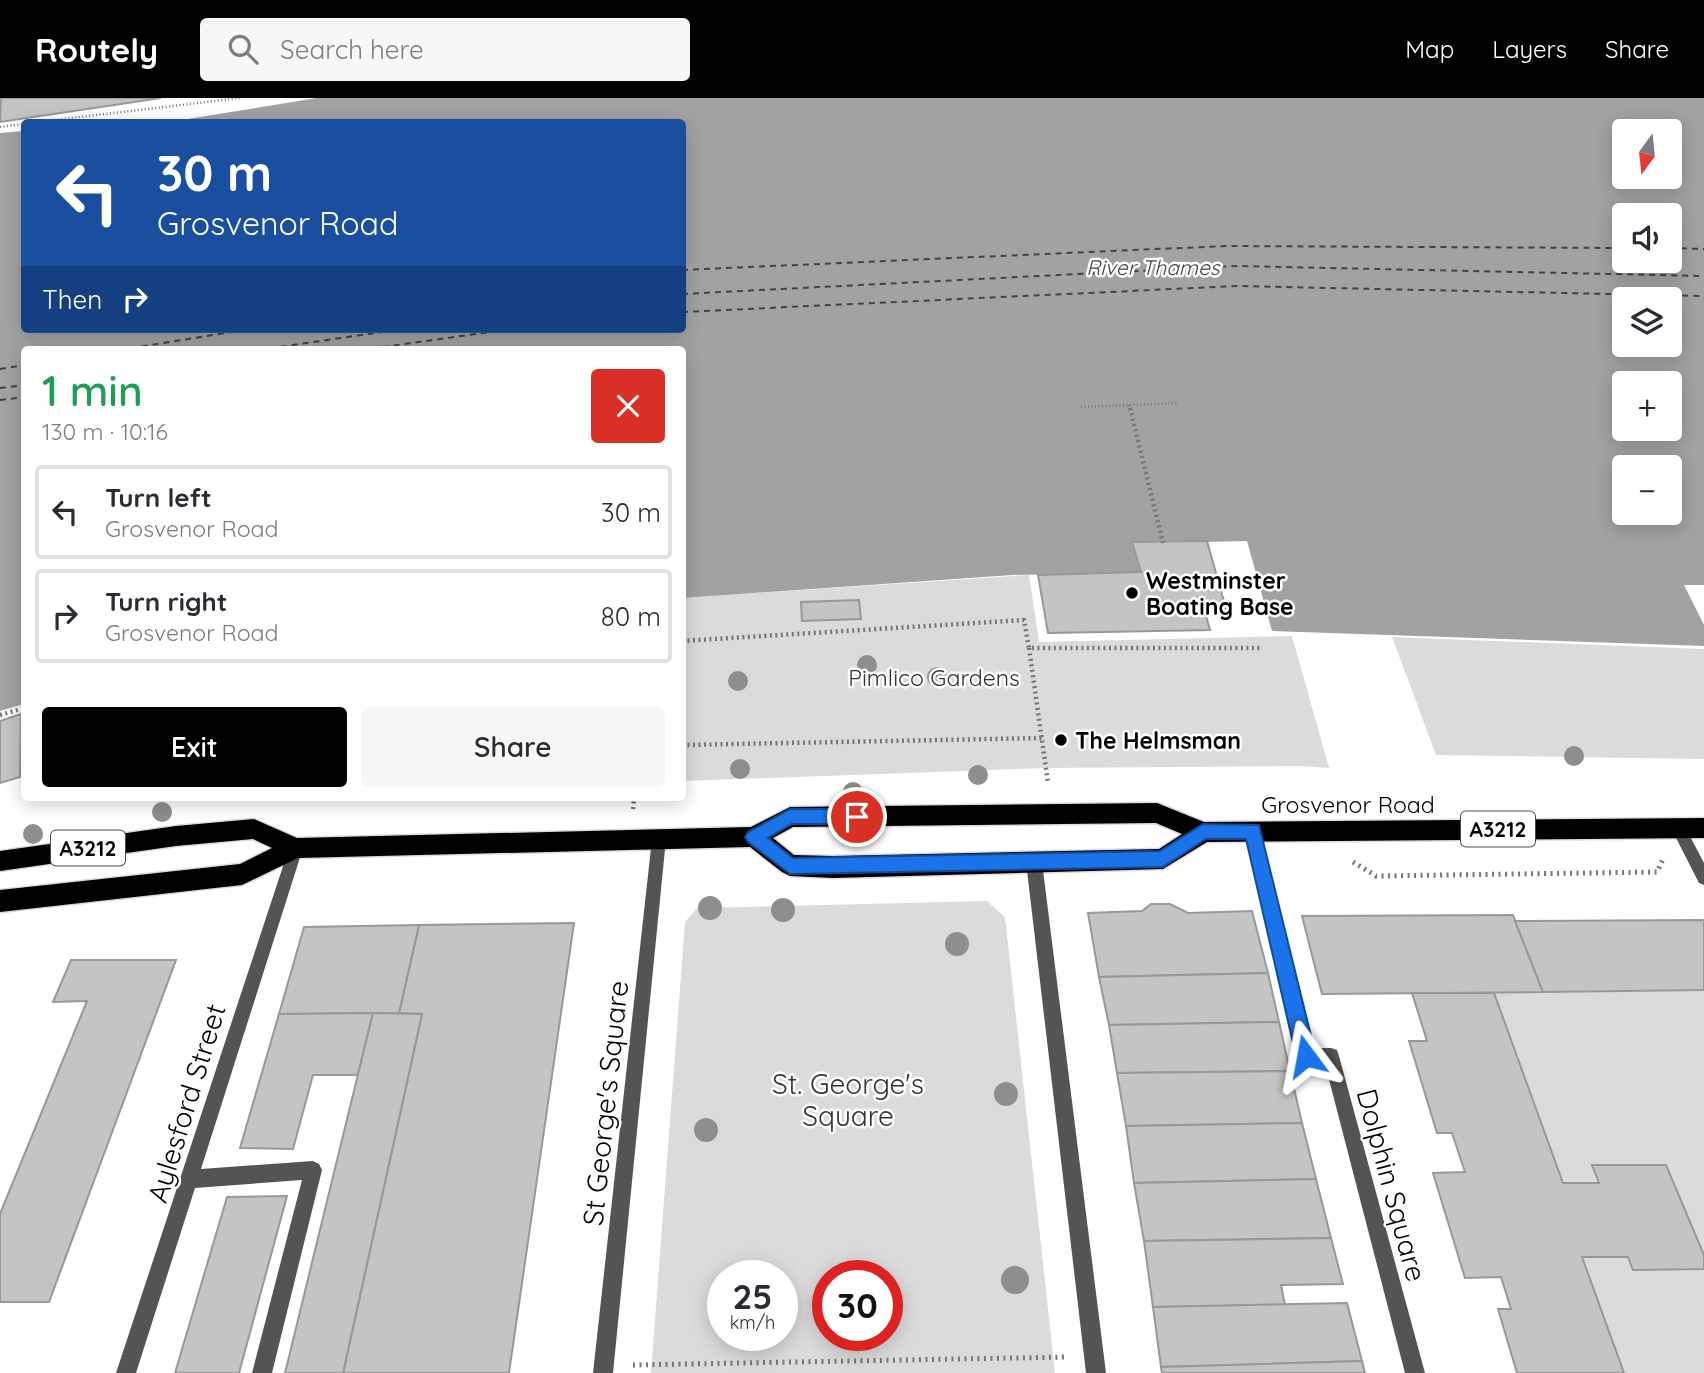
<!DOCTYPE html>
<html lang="en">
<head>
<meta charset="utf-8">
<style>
	:root { --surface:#fff; --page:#f7f7f7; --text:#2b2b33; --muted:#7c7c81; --line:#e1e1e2; --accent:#000 }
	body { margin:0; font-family:Quicksand,sans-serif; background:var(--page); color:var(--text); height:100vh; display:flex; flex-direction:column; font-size:26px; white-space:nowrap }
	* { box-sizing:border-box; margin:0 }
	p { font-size:23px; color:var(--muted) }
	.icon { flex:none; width:38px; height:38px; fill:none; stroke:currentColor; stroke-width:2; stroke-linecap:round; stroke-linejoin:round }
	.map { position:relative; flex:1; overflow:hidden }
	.side { position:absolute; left:21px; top:248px; width:665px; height:455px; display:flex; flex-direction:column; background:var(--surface); border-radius:7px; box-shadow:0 4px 18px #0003 }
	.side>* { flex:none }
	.banner { position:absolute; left:21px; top:21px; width:665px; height:214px; border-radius:7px; box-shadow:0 4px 18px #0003; background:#1a4fa0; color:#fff; overflow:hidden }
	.needle { width:46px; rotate:195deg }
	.controls { position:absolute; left:1612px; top:21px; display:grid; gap:14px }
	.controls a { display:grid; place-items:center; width:70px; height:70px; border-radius:7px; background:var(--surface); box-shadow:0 4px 18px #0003; font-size:35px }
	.speed { position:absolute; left:707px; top:1162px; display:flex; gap:14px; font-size:35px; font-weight:700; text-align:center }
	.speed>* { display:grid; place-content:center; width:91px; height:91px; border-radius:50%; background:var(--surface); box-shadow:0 4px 18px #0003; line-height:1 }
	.speed small { font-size:18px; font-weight:400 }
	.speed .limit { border:10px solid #d22; background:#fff; color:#111 }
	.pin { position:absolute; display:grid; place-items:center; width:60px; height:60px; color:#fff; margin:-30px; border:4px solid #fff; border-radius:50%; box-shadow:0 2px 7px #0007 }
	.me { position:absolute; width:77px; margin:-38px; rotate:347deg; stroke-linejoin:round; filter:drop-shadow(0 0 5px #0008) }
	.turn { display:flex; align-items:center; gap:24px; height:147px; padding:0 21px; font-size:32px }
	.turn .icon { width:91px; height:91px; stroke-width:2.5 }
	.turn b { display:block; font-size:49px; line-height:60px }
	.then { display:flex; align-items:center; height:66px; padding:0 21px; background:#0003; gap:14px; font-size:26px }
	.round { display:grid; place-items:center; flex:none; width:74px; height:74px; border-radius:7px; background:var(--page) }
	.headline { display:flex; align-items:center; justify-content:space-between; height:119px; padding:0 21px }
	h1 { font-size:42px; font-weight:600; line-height:52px; color:#1e9e55 }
	.button { display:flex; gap:14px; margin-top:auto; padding:14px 21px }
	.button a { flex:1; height:80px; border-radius:7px; background:var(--accent); color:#fff; font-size:28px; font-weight:600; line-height:80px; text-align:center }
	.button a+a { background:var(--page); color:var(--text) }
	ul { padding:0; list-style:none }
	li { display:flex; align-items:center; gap:21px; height:94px; margin:0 14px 10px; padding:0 7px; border:4px solid var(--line); border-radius:7px }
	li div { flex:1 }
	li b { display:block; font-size:26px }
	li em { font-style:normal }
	header { display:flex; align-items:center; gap:42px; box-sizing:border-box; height:98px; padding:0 35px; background:var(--accent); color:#fff }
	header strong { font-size:33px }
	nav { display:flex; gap:38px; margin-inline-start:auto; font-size:24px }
	.search { width:490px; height:63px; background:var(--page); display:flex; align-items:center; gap:18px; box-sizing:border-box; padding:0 24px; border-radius:7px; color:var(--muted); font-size:26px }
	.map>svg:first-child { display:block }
</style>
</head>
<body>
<header>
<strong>Routely</strong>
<div class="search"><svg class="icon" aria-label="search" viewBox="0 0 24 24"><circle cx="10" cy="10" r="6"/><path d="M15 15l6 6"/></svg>Search here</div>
<nav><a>Map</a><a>Layers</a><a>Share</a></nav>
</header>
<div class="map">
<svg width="1704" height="1275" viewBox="0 0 1704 1275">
	<rect width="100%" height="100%" fill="#fff"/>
	<g fill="#dbdbdb" fill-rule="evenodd">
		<polygon points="1029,477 1039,544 1292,538 1329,670 1299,668 1047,670 683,683 683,500"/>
		<polygon points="1392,539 1704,551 1704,661 1436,657"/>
		<path d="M 987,803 L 1005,819 L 1055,1275 L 651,1275 L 685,824 L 697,810 ZM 723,1178 L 782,1178 L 782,1237 L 723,1237 ZM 828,1178 L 887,1178 L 887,1237 L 828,1237 Z"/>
		<polygon points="1704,892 1704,1157 1666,1067 1593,1067 1599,1085 1563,1085 1494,895"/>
		<polygon points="1582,1159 1628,1159 1633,1172 1704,1171 1704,1275 1624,1275"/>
	</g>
	<path fill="#a2a2a2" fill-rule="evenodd" d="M 317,0 L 1704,0 L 1704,487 L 1684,487 L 1704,527 L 1704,548 L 1272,533 L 1247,443 L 1163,445 L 1141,474 L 1012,477 L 683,500 L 682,252 L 24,252 L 24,606 L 0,613 L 0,35 L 24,33 L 24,231 L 682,231 L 682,24 L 169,24 ZM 1624,33 L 1670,33 L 1670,79 L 1624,79 ZM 1624,117 L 1670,117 L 1670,163 L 1624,163 ZM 1624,201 L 1670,201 L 1670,247 L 1624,247 ZM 1624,285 L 1670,285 L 1670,331 L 1624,331 ZM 1624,369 L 1670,369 L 1670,415 L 1624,415 Z"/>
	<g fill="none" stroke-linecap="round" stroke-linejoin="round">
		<g stroke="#434343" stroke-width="2" stroke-dasharray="6 5" stroke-linecap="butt">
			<polyline points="1670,150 1704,151"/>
			<polyline points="682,172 1225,148 1624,150"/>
			<polyline points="682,196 1237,168 1704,178"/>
			<polyline points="682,214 1237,188 1704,198"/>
			<polyline points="120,252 250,231"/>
			<polyline points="259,252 402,231"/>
			<polyline points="361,252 512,231"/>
			<polyline points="0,271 24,267"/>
			<polyline points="0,290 24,287"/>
			<polyline points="0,302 24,299"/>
		</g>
	</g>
	<g fill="#c4c4c4" stroke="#989898" stroke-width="2">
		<polygon points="1,0 161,0 0,24"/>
		<polygon points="1207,443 1227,514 1205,514 1210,532 1048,535 1038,477 1141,474 1132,444"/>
		<polygon points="859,502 861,521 802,523 801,504"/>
		<polygon points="21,616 20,679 0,685 0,623"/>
		<polygon points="24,645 24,679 20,679 21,646"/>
		<polygon points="1151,806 1170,806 1188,815 1252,813 1268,875 1099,879 1088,815 1142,813"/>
		<polygon points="1513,817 1543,894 1322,896 1302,818"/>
		<polygon points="1704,822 1704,892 1543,894 1515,823"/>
		<polygon points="574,825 509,1275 343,1275 422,916 399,915 419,827"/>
		<polygon points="419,827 399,915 279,916 304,829"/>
		<polygon points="71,862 176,862 49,1204 0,1204 0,1116 87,903 53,904"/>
		<polygon points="1268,875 1279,924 1109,927 1099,879"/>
		<polygon points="1412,895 1494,895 1563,1085 1599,1085 1592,1067 1666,1067 1704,1157 1704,1171 1633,1172 1628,1159 1582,1159 1624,1275 1517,1275 1498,1211 1511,1211 1501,1179 1465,1180 1433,1075 1465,1074 1452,1035 1437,1035 1409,943 1427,943"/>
		<polygon points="373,915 358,977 313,977 293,1051 240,1050 279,916"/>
		<polygon points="373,915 422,916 343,1275 285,1275"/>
		<polygon points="1279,924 1290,973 1117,975 1109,927"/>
		<polygon points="1290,973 1302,1025 1126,1028 1117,975"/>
		<polygon points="1302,1025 1316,1081 1134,1085 1126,1028"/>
		<polygon points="1316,1081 1331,1140 1144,1143 1134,1085"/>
		<polygon points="287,1098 239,1275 175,1275 227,1099"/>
		<polygon points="1331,1140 1343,1186 1281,1187 1285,1207 1153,1209 1144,1143"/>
		<polygon points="1347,1205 1362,1263 1161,1269 1153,1209"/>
		<polygon points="1362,1263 1365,1275 1162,1275 1161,1269"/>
	</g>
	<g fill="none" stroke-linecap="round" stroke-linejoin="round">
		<g stroke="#dbdbdb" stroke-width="3">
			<path id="highway" d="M 1157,705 L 1204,724 L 1704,720 L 1704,740 L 1207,744 L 1163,771 L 833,780 L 790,778 L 782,774 L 750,749 L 298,760 L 242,787 L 0,814 L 0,792 L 240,766 L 272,750 L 253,741 L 176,748 L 0,773 L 0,753 L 176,728 L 254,721 L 297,740 L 751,729 L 790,709 ZM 1156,725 L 1182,736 L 1159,751 L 833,758 L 794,757 L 773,740 L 793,729 Z"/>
		</g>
		<g stroke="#767676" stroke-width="2.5" stroke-dasharray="1 2.5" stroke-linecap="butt">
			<polyline points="37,24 240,0"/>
			<polyline points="0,29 24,26"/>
			<polyline points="1129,307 1130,312"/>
			<polyline points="1081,309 1179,305"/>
		</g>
		<g stroke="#767676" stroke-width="4.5" stroke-dasharray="2 3.5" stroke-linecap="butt">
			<polyline points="1130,310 1163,445"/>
			<polyline points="682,543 1024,522 1029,550 1263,550"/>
			<polyline points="1029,550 1048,685"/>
			<polyline points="0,617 24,610"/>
			<polyline points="682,647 1042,640"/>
			<polyline points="633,711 634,702 638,700"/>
		</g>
		<g stroke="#767676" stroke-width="5" stroke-dasharray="2 4.5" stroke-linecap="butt">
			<polyline points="1353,764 1376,778 1657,774 1664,759"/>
			<polyline points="633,1267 1066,1259"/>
		</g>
		<polygon fill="#545454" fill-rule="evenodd" points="1678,723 1683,725 1704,765 1704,787 1699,785 1671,730 1673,725"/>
		<g fill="#545454" fill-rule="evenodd">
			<polygon points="1253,726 1258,728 1260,733 1312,950 1331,950 1337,952 1339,958 1425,1275 1405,1275 1325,966 1306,966 1300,964 1298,958 1246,733 1248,728"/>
			<polygon points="659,734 664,736 666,741 613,1275 593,1275 652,741 654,736"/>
			<polygon points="296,743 301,745 303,750 201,1071 313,1063 319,1066 322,1072 272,1275 252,1275 302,1082 195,1090 136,1275 116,1275 289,750 291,745"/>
			<polygon points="1034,757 1039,759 1042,764 1106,1275 1086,1275 1026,764 1029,759"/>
		</g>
		<use href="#highway" fill="#000" fill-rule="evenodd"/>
	</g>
	<g fill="#8e8e8e">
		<circle cx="867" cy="567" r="10"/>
		<circle cx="937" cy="579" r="10"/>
		<circle cx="738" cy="583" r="10"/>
		<circle cx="1574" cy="658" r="10"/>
		<circle cx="740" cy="671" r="10"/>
		<circle cx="978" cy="677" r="10"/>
		<circle cx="853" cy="694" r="10"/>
		<circle cx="162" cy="714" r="10"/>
		<circle cx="33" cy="736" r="10"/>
		<circle cx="710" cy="810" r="12"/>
		<circle cx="783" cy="812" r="12"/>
		<circle cx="957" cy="846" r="12"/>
		<circle cx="1006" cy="996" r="12"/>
		<circle cx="706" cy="1032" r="12"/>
		<circle cx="1015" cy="1182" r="14"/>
	</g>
	<polygon fill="#1a73e8" stroke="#114b97" stroke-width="2" points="790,711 857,711 863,713 865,719 863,724 857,726 792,726 768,740 793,760 1160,753 1203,726 1259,727 1316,958 1313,965 1306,967 1299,965 1296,958 1246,741 1206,741 1163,769 790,776 748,744 745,739 748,734"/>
	<g fill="#000" stroke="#fff" stroke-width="2.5">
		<circle cx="1132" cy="495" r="7"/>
		<circle cx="1061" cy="642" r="7"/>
	</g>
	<g text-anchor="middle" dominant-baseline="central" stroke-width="5" stroke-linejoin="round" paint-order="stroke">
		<g font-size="21" font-style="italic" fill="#434343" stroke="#fff">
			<text x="1153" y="169">River Thames</text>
		</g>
		<g fill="#fff" stroke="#4c4c4c" stroke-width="2">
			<rect x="1461" y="713.5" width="74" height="35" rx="5"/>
			<rect x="51" y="732.5" width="74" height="35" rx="5"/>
		</g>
		<g font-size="21" font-weight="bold" fill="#000">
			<text x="1498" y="731">A3212</text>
			<text x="88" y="750">A3212</text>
		</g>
		<g font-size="23" font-weight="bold" fill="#000" stroke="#fff" text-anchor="start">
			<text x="1146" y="482">Westminster<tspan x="1146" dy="26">Boating Base</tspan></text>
			<text x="1075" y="642">The Helmsman</text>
		</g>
		<g font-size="23" fill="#323232" stroke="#fff">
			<text x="934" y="579">Pimlico Gardens</text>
		</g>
		<g font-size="23" fill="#000" stroke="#fff">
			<text x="1348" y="706">Grosvenor Road</text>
		</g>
		<g font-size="28" fill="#323232" stroke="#fff">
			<text x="848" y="985">St. George's<tspan x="848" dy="32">Square</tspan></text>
		</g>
		<g font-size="28" fill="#000" stroke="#fff">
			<text transform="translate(186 1005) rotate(-73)">Aylesford Street</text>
			<text transform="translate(605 1005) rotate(-84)">St George's Square</text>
			<text transform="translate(1392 1087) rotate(75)">Dolphin Square</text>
		</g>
	</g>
</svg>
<div class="controls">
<a><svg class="needle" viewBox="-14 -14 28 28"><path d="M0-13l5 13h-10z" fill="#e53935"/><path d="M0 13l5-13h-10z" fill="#7c7c81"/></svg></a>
<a><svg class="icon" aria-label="sound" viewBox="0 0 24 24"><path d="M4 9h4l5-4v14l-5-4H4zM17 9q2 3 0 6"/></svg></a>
<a><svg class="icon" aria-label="layers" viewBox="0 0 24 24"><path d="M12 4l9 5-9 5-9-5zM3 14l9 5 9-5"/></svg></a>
<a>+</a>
<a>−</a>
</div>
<div class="speed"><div>25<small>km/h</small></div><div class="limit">30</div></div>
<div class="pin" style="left:857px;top:719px;background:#d93025"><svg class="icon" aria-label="arrive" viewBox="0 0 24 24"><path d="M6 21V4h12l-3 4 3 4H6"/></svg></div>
<svg class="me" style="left:1306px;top:958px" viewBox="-20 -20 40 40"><path d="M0-17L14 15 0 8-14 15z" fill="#1a73e8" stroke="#fff" stroke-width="4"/></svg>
<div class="banner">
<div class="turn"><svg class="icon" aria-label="left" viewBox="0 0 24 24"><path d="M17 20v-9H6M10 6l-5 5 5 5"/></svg><div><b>30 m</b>Grosvenor Road</div></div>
<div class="then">Then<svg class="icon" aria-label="right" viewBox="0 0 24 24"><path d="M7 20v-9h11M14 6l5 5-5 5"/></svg></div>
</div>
<section class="side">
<div class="headline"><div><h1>1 min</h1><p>130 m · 10:16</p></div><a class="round" style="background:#d93025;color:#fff"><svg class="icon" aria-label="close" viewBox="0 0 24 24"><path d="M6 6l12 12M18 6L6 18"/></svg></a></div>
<ul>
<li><svg class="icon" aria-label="left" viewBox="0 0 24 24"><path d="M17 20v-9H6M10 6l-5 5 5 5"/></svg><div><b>Turn left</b><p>Grosvenor Road</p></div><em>30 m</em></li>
<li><svg class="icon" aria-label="right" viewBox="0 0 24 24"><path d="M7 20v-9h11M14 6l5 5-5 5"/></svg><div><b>Turn right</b><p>Grosvenor Road</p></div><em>80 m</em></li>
</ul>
<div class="button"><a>Exit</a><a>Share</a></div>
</section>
</div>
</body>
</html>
